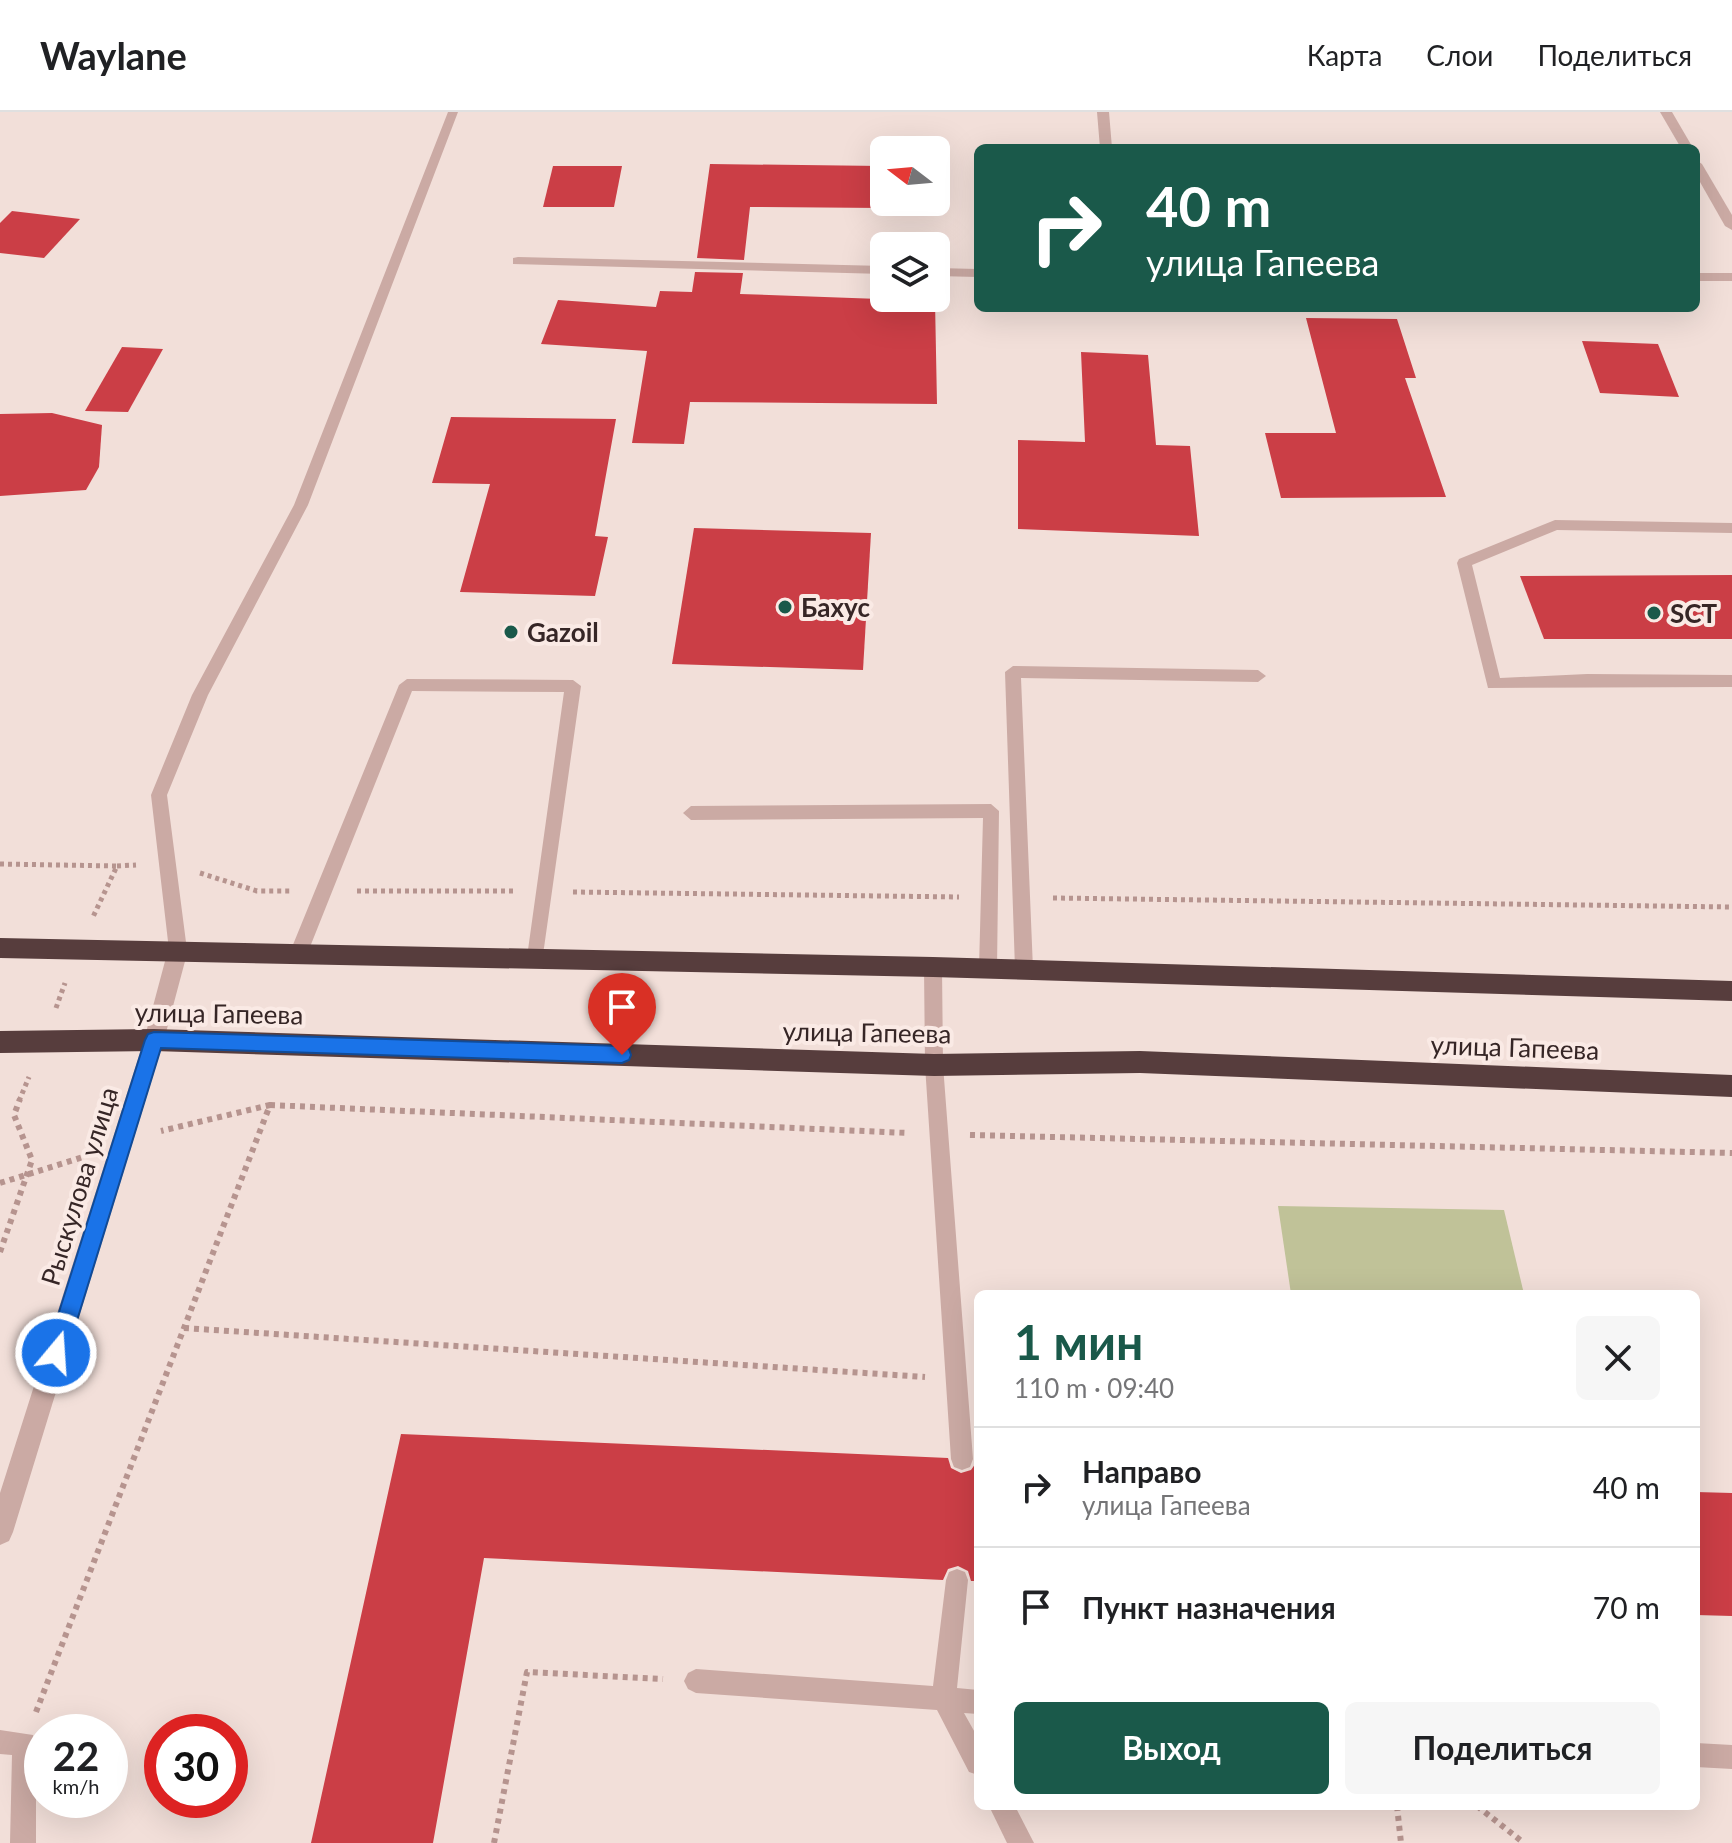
<!DOCTYPE html>
<html lang="ru">
<head>
<meta charset="utf-8">
<style>
	:root { --surface:#fff; --page:#f6f6f6; --text:#202124; --muted:#757577; --line:#e0e0e0; --accent:#1a594a }
	body { margin:0; font-family:Lato,sans-serif; background:var(--page); color:var(--text); height:100vh; display:flex; flex-direction:column; font-size:30px; white-space:nowrap }
	* { box-sizing:border-box; margin:0 }
	p { font-size:26px; color:var(--muted) }
	.icon { flex:none; width:44px; height:44px; fill:none; stroke:currentColor; stroke-width:2; stroke-linecap:round; stroke-linejoin:round }
	.map { position:relative; flex:1; overflow:hidden }
	.details { position:absolute; left:974px; top:1178px; width:726px; height:520px; display:flex; flex-direction:column; background:var(--surface); border-radius:12px; box-shadow:0 8px 32px #0002 }
	.details>* { flex:none }
	.top-card { position:absolute; left:974px; top:32px; width:726px; height:168px; border-radius:12px; box-shadow:0 8px 32px #0002; background:#1a594a; color:#fff; overflow:hidden }
	.needle { width:52px; rotate:286deg }
	.tools { position:absolute; left:870px; top:24px; display:grid; gap:16px }
	.tools a { display:grid; place-items:center; width:80px; height:80px; border-radius:12px; background:var(--surface); box-shadow:0 8px 32px #0002; font-size:40px }
	.speed { position:absolute; left:24px; top:1602px; display:flex; gap:16px; font-size:40px; font-weight:700; text-align:center }
	.speed>* { display:grid; place-content:center; width:104px; height:104px; border-radius:50%; background:var(--surface); box-shadow:0 8px 32px #0002; line-height:1 }
	.speed small { font-size:20px; font-weight:400 }
	.speed .limit { border:12px solid #d22; background:#fff; color:#111 }
	.pin { position:absolute; display:grid; place-items:center; width:68px; height:68px; color:#fff; margin:-82px -34px; border-radius:50% 50% 50% 0; rotate:-45deg; box-shadow:0 0 8px #0007 }
	.pin .icon { rotate:45deg }
	.me { position:absolute; width:88px; margin:-44px; rotate:18deg; stroke-linejoin:round; filter:drop-shadow(0 0 6px #0008) }
	.turn { display:flex; align-items:center; gap:28px; height:168px; padding:0 40px; font-size:36px }
	.turn .icon { width:104px; height:104px; stroke-width:2.5 }
	.turn b { display:block; font-size:56px; line-height:68px }
	.round { display:grid; place-items:center; flex:none; width:84px; height:84px; border-radius:12px; background:var(--page) }
	.head { display:flex; align-items:center; justify-content:space-between; height:136px; padding:0 40px }
	h1 { font-size:48px; font-weight:700; line-height:60px; color:var(--accent) }
	.button { display:flex; gap:16px; margin-top:auto; padding:16px 40px }
	.button a { flex:1; height:92px; border-radius:12px; background:var(--accent); color:#fff; font-size:32px; font-weight:700; line-height:92px; text-align:center }
	.button a+a { background:var(--page); color:var(--text) }
	ul { padding:0; list-style:none }
	li { display:flex; align-items:center; gap:24px; height:120px; padding:0 40px; border-top:2px solid var(--line) }
	li div { flex:1 }
	li b { display:block; font-size:30px }
	li em { font-style:normal }
	header { display:flex; align-items:center; gap:48px; box-sizing:border-box; height:112px; padding:0 40px; background:var(--surface); border-bottom:2px solid var(--line) }
	header strong { font-size:38px }
	nav { display:flex; gap:44px; margin-inline-start:auto; font-size:28px }
	.map>svg:first-child { display:block }
</style>
</head>
<body>
<header>
<strong>Waylane</strong>
<nav><a>Карта</a><a>Слои</a><a>Поделиться</a></nav>
</header>
<div class="map">
<svg width="1732" height="1731" viewBox="0 0 1732 1731">
	<rect width="100%" height="100%" fill="#f2dfd9"/>
	<polygon fill="#c0c298" points="1278,1094 1504,1098 1524,1182 1291,1182"/>
	<g fill="#cb3e46">
		<polygon points="710,52 882,54 882,96 750,95 744,148 697,146"/>
		<polygon points="553,54 622,54 614,95 543,95"/>
		<polygon points="12,99 80,107 44,146 0,141 0,111"/>
		<polygon points="695,160 743,161 740,182 935,189 937,292 690,290 684,332 632,331 647,239 541,232 558,188 656,195 660,179 692,180"/>
		<polygon points="1306,206 1397,207 1416,266 1405,266 1446,385 1281,386 1265,321 1336,321"/>
		<polygon points="1582,229 1658,232 1679,285 1600,281"/>
		<polygon points="122,235 163,237 128,300 85,299"/>
		<polygon points="1081,240 1148,243 1156,333 1190,334 1199,424 1018,417 1018,328 1085,330"/>
		<polygon points="52,301 102,313 99,355 86,378 0,384 0,302"/>
		<polygon points="451,305 616,307 595,424 608,425 595,484 460,480 490,372 432,371"/>
		<polygon points="694,416 871,421 863,558 672,552"/>
		<polygon points="1732,463 1732,527 1544,527 1520,464"/>
		<polygon points="401,1322 948,1346 951,1356 961,1361 971,1358 978,1348 978,1469 971,1469 968,1459 958,1454 948,1457 943,1468 484,1446 433,1731 311,1731"/>
		<polygon points="1696,1380 1732,1381 1732,1504 1696,1503"/>
	</g>
	<g fill="none" stroke-linecap="round" stroke-linejoin="round">
		<g stroke="#b6948f" stroke-width="5" stroke-dasharray="4 4" stroke-linecap="butt">
			<polyline points="0,752 117,754 92,807"/>
			<polyline points="117,754 136,753"/>
			<polyline points="200,761 257,779 291,779"/>
			<polyline points="357,779 515,779"/>
			<polyline points="573,780 959,785"/>
			<polyline points="1053,786 1732,795"/>
			<polyline points="56,896 65,871"/>
			<polyline points="19,989 29,965"/>
		</g>
		<g stroke="#b6948f" stroke-width="6" stroke-dasharray="5 5" stroke-linecap="butt">
			<polyline points="270,993 908,1021"/>
			<polyline points="970,1023 1732,1041"/>
			<polyline points="0,1071 83,1045"/>
			<polyline points="0,1140 32,1048 14,1003 20,987"/>
			<polyline points="184,1216 925,1265"/>
			<polyline points="36,1600 270,993 161,1019"/>
			<polyline points="1397,1694 1401,1731"/>
			<polyline points="1477,1694 1524,1731"/>
			<polyline points="494,1731 527,1560 663,1567"/>
		</g>
		<g fill="#cbaaa4" fill-rule="evenodd">
			<polygon points="448,0 458,0 308,393 208,583 167,683 187,838 184,843 172,843 169,838 151,683 192,583 294,393"/>
			<polygon points="1555,408 1732,411 1732,421 1557,418 1472,453 1500,566 1587,562 1732,563 1732,575 1488,576 1457,451 1459,447"/>
			<polygon points="1013,554 1258,558 1266,564 1258,570 1021,566 1033,857 1030,862 1018,862 1015,857 1005,560"/>
			<polygon points="407,567 573,568 581,574 542,850 530,850 527,845 564,580 412,579 308,840 305,845 293,845 290,840 399,573"/>
			<polygon points="991,692 999,699 997,856 994,861 982,861 979,856 983,706 691,708 683,701 691,694"/>
			<polygon points="933,847 939,850 942,855 943,953 973,1347 970,1355 962,1358 954,1355 951,1347 925,953 924,855 927,850"/>
			<polygon points="957,1457 965,1460 968,1468 957,1576 978,1578 978,1602 964,1601 978,1626 978,1663 969,1660 937,1598 696,1581 688,1577 684,1569 688,1561 696,1557 933,1574 946,1468 949,1460"/>
			<polygon points="0,1618 33,1623 36,1632 36,1731 10,1731 12,1643 0,1642"/>
			<polygon points="1696,1631 1732,1633 1732,1657 1696,1655"/>
			<polygon points="989,1694 1015,1694 1034,1731 1007,1731"/>
		</g>
		<g fill="#cbaaa4" fill-rule="evenodd">
			<polygon points="1097,0 1109,0 1112,36 1100,36"/>
			<polygon points="1660,0 1672,0 1693,36 1681,36"/>
			<polygon points="1696,48 1702,52 1732,103 1732,118 1725,114 1696,63"/>
			<polygon points="518,145 884,154 884,162 513,152 513,146"/>
			<polygon points="936,156 978,157 978,165 936,164"/>
			<rect x="1696" y="161" width="36" height="8"/>
			<polygon points="178,830 185,832 188,838 164,928 13,1420 9,1429 0,1433 0,1381 144,928 168,838 171,832"/>
		</g>
		<g fill="#573d3d" fill-rule="evenodd">
			<polygon points="0,826 933,845 1732,869 1732,889 933,865 0,846"/>
			<polygon points="154,917 934,942 1140,939 1732,963 1732,985 1140,961 934,964 154,939 0,941 0,919"/>
		</g>
	</g>
	<polygon fill="#1a73e8" stroke="#114b97" stroke-width="2" points="154,920 622,934 629,937 631,943 629,948 622,951 161,936 67,1241 64,1248 56,1251 49,1248 46,1241 145,928 148,922"/>
	<g fill="#1a594a" stroke="#faeae5" stroke-width="3">
		<circle cx="785" cy="495" r="8"/>
		<circle cx="1654" cy="501" r="8"/>
		<circle cx="511" cy="520" r="8"/>
	</g>
	<g text-anchor="middle" dominant-baseline="central" stroke-width="8" stroke-linejoin="round" paint-order="stroke">
		<g font-size="26" font-weight="bold" fill="#362626" stroke="#faeae5" text-anchor="start">
			<text x="801" y="495">Бахус</text>
			<text x="1670" y="501">SCT</text>
			<text x="527" y="520">Gazoil</text>
		</g>
		<g font-size="26" fill="#362626" stroke="#faeae5">
			<text transform="translate(219 901) rotate(1)">улица Гапеева</text>
			<text transform="translate(867 920) rotate(1)">улица Гапеева</text>
			<text transform="translate(1515 935) rotate(2)">улица Гапеева</text>
			<text transform="translate(79 1074) rotate(-73)">Рыскулова улица</text>
		</g>
	</g>
</svg>
<div class="tools">
<a><svg class="needle" viewBox="-14 -14 28 28"><path d="M0-13l5 13h-10z" fill="#e53935"/><path d="M0 13l5-13h-10z" fill="#757577"/></svg></a>
<a><svg class="icon" aria-label="layers" viewBox="0 0 24 24"><path d="M12 4l9 5-9 5-9-5zM3 14l9 5 9-5"/></svg></a>
</div>
<div class="speed"><div>22<small>km/h</small></div><div class="limit">30</div></div>
<div class="pin" style="left:622px;top:943px;background:#d93025"><svg class="icon" aria-label="arrive" viewBox="0 0 24 24"><path d="M6 21V4h12l-3 4 3 4H6"/></svg></div>
<svg class="me" style="left:56px;top:1241px" viewBox="-20 -20 40 40"><circle r="17" fill="#1a73e8" stroke="#fff" stroke-width="3"/><path d="M0-11L8 9 0 5-8 9z" fill="#fff"/></svg>
<div class="top-card">
<div class="turn"><svg class="icon" aria-label="right" viewBox="0 0 24 24"><path d="M7 20v-9h11M14 6l5 5-5 5"/></svg><div><b>40 m</b>улица Гапеева</div></div>
</div>
<section class="details">
<div class="head"><div><h1>1 мин</h1><p>110 m · 09:40</p></div><a class="round"><svg class="icon" aria-label="close" viewBox="0 0 24 24"><path d="M6 6l12 12M18 6L6 18"/></svg></a></div>
<ul>
<li><svg class="icon" aria-label="right" viewBox="0 0 24 24"><path d="M7 20v-9h11M14 6l5 5-5 5"/></svg><div><b>Направо</b><p>улица Гапеева</p></div><em>40 m</em></li>
<li><svg class="icon" aria-label="arrive" viewBox="0 0 24 24"><path d="M6 21V4h12l-3 4 3 4H6"/></svg><div><b>Пункт назначения</b></div><em>70 m</em></li>
</ul>
<div class="button"><a>Выход</a><a>Поделиться</a></div>
</section>
</div>
</body>
</html>
